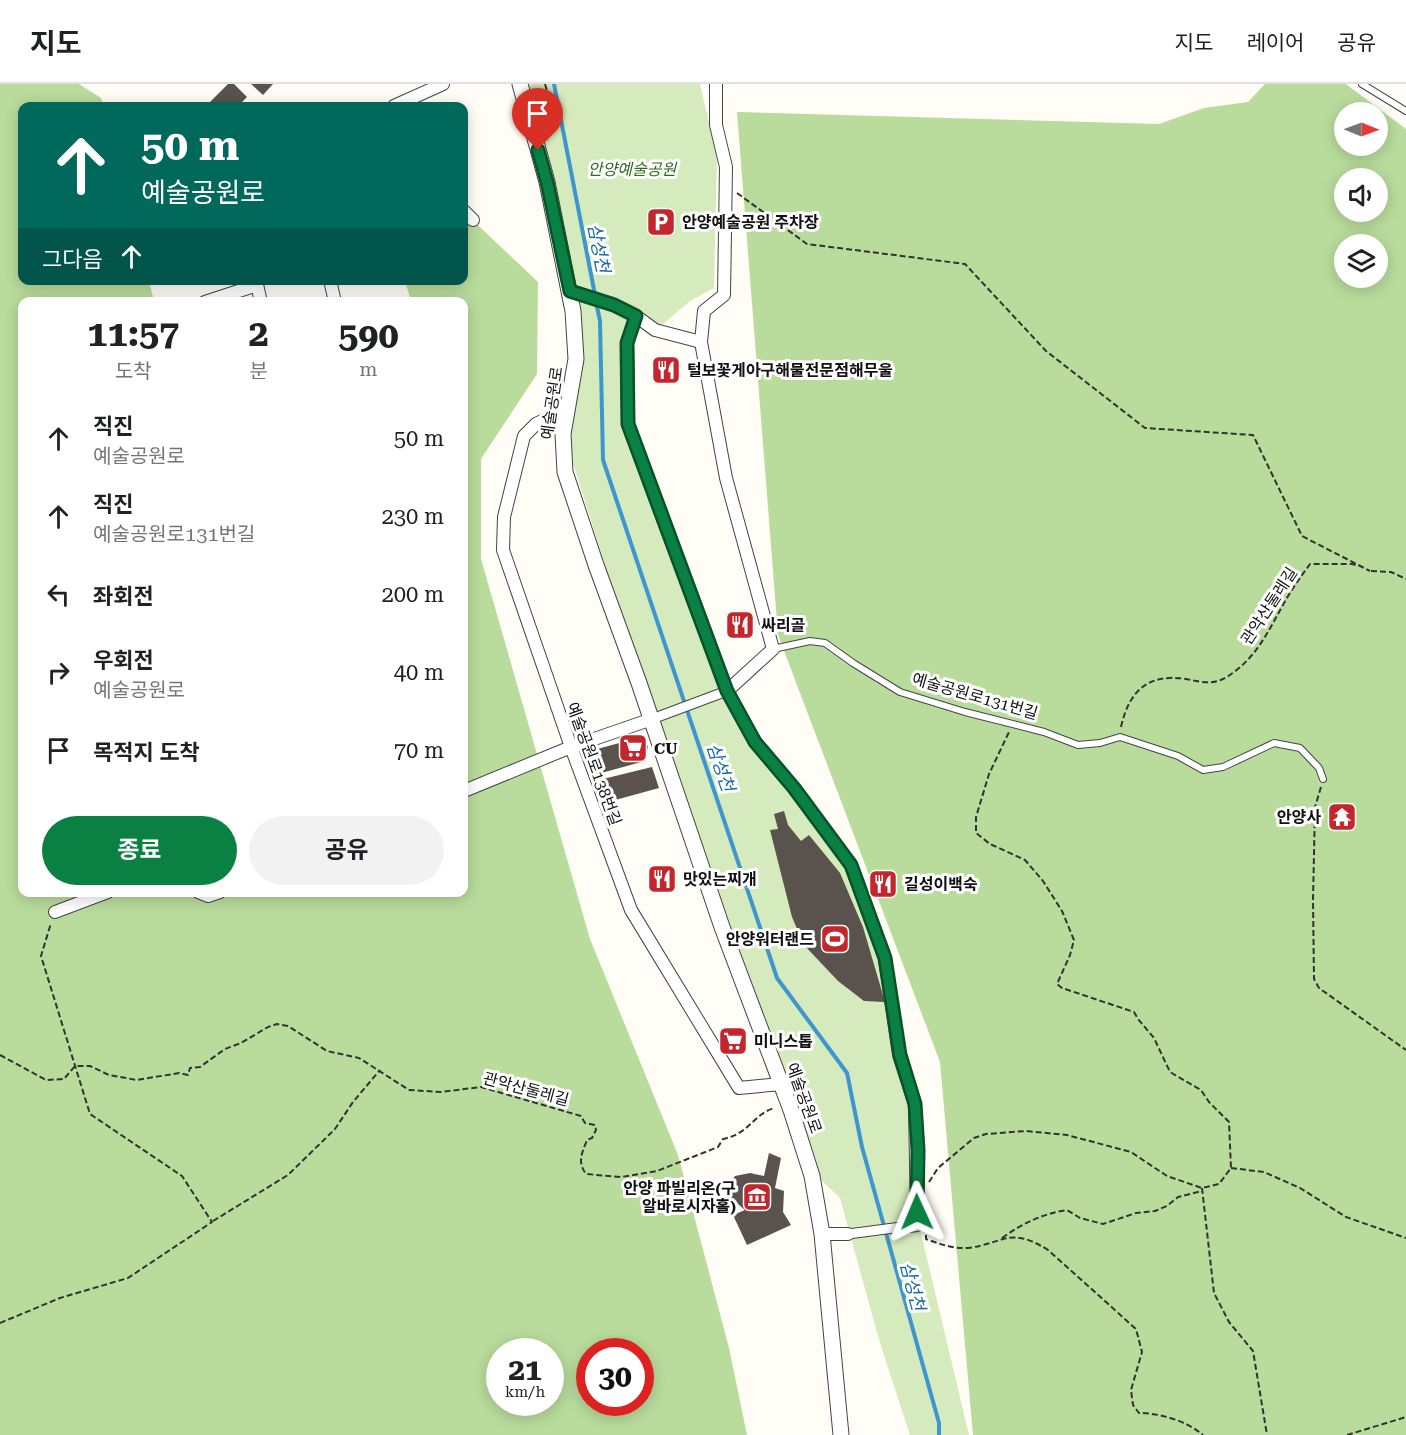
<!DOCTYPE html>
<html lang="ko">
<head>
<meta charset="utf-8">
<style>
	:root { --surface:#fff; --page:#f2f2f2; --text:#202124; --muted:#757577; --line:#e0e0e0; --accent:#0b8043 }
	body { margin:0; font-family:"Roboto Serif","Noto Sans KR",serif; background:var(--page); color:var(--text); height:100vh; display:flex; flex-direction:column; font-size:22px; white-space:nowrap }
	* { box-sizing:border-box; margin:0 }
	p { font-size:20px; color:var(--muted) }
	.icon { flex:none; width:33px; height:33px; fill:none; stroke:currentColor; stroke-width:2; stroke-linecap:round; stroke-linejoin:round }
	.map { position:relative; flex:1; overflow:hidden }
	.sheet { position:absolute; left:18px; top:213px; width:450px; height:600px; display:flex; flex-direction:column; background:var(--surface); border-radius:12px; box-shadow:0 3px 15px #0003 }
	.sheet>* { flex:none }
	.hud { position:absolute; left:18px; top:18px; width:450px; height:183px; border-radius:12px; box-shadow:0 3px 15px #0003; background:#00695c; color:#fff; overflow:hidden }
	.needle { width:39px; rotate:91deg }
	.fabs { position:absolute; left:1334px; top:18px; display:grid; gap:12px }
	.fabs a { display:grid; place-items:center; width:54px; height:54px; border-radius:50%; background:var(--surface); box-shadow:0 3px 15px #0003; font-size:30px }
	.speed { position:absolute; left:486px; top:1254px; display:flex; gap:12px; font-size:30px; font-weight:700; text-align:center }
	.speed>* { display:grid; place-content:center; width:78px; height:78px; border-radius:50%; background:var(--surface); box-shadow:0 3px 15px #0003; line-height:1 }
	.speed small { font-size:15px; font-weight:400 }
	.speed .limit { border:9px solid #d22; background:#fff; color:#111 }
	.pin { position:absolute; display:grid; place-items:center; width:51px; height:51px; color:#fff; margin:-62px -26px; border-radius:50% 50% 50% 0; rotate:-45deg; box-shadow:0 0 6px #0007 }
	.pin .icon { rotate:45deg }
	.me { position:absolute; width:66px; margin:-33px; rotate:359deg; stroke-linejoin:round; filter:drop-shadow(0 0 4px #0008) }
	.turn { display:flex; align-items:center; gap:21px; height:126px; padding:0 24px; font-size:27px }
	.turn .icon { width:78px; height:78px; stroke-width:2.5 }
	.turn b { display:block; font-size:42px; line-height:51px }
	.then { display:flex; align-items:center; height:57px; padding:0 24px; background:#0003; gap:12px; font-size:22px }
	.eta { display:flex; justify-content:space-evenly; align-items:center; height:102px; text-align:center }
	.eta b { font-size:36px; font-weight:700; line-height:42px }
	.button { display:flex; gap:12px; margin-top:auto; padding:12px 24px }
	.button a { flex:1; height:69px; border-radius:36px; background:var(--accent); color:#fff; font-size:24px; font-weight:700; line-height:69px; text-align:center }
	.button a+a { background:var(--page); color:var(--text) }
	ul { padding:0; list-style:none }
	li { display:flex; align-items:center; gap:18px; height:78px; padding:0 24px }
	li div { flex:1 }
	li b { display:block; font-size:22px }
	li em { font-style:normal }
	header { display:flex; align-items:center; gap:36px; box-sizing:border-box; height:84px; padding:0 30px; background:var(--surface); border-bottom:2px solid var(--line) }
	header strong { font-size:28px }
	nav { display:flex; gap:33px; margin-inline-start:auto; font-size:21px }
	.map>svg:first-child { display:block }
</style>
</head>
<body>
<header>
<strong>지도</strong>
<nav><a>지도</a><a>레이어</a><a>공유</a></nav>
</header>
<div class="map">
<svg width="1406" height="1351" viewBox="0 0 1406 1351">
	<rect width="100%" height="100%" fill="#fffdf5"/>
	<polygon fill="#d5ebbd" points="521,0 700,0 717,73 714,204 690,217 656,246 637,233 629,259 629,340 728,607 822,742 853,781 887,874 895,933 917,1020 919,1141 969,1351 910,1351 880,1259 840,1114 816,1091 653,635 564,350 577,275"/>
	<g fill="#b9dc9c" fill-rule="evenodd">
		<path d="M 0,0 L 79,0 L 101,14 L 104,22 L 22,22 L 22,196 L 149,197 L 154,217 L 22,218 L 22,808 L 464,808 L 464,218 L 411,217 L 405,197 L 464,196 L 464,128 L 538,198 L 537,290 L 481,375 L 481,475 L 590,855 L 678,1071 L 729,1264 L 747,1351 L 0,1351 ZM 500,1268 L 550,1268 L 550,1318 L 500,1318 ZM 590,1268 L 640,1268 L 640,1318 L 590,1318 Z"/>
		<path d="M 1265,0 L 1346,0 L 1406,45 L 1406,1351 L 973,1351 L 940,978 L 778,551 L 737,28 L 1159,40 L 1204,24 L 1248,18 ZM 1344,28 L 1377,28 L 1377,62 L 1344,62 ZM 1344,94 L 1377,94 L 1377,128 L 1344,128 ZM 1344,160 L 1377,160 L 1377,194 L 1344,194 Z"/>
	</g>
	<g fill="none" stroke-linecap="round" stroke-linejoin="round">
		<g stroke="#3f96cf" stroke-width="4">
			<polyline points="554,0 595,211"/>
			<polyline points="596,218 600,237 603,376 777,894 847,989 862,1063 939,1339 939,1351"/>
		</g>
	</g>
	<g fill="#5a524d">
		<polygon points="228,0 234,0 247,13 238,22 206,22"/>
		<polygon points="251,0 273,0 263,11"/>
		<polygon points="638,654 648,662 645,677 594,691 586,668"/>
		<polygon points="652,683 659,704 608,718 603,695"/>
		<polygon points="784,727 788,741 801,757 809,751 840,789 863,843 885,918 864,917 838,897 804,861 792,833 770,746 778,745 774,730"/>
		<polygon points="769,1069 781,1074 775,1104 784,1107 783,1128 791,1141 747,1161 733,1131 745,1126 724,1108 735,1092 750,1089 764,1092"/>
	</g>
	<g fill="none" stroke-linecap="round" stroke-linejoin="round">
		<g stroke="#444" stroke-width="8">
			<g id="service">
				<polyline points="1362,0 1406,27"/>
				<polyline points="773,565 810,557 825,559 853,579 900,608 965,628 1044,648 1078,661 1100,659 1120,653 1178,672 1203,686 1223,683 1274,659 1300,664 1319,684 1323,695"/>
			</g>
		</g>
		<g stroke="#444" stroke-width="11">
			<g id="pedestrian">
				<polyline points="652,635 727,607"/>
				<polyline points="848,1150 909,1142"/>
			</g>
		</g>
		<g stroke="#444" stroke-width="14">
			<g id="minor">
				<polyline points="716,0 716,41 726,83 724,211 704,227 701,258 726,394 773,565 727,607"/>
				<polyline points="394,22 443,0"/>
				<polyline points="464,127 473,136"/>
				<polyline points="256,196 261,218"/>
				<polyline points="330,196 335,218"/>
				<polyline points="570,207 614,221 636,232 655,246 701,258"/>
				<polyline points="205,218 257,201"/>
				<polyline points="636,232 627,259 628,340 727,607 755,658 794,704 851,781 885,874 899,971 915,1020 917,1141 909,1142"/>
				<polyline points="567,325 536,340 524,352 504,433 503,466 571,663 631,826 739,1004 781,1000"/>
				<polyline points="464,707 571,663 652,635"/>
				<polyline points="198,808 208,812 220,808"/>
				<polyline points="55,828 108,808"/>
				<polyline points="822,1150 848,1150"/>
			</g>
		</g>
		<g stroke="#444" stroke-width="17">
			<polyline id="tertiary" points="520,0 547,98 573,227 576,275 563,350 565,388 596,481 639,599 722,843 791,1026 812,1092 822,1150 841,1351"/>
		</g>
		<g stroke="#333" stroke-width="2" stroke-dasharray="6 3" stroke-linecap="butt">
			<polyline points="545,0 549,14 548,47"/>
			<polyline points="737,109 807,160 965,180 1046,267 1145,344 1253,351 1302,452 1370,487"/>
			<polyline points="1371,487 1391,488 1406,495"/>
			<path d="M 1121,643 C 1129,607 1148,589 1186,595 C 1206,599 1216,602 1234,588 C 1260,569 1271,541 1287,514 C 1294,502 1302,491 1310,480 L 1352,480 L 1358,482"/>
			<polyline points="1321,703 1315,723 1313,817 1314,895 1319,904 1406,966"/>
			<path d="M 0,971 L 46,996 L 64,995 L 75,982 L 90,982 L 109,991 L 137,996 L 179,989 L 188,991 L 190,984 L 200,983 L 225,965 L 241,959 L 268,943 L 277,940 L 288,942 L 327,967 L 359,974 L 409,1006 L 441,1008 L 481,1003 L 581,1032 L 585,1039 L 595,1041 L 596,1046 L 592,1054 L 587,1056 C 582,1069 577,1078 586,1090 L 621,1093 L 657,1087 L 718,1063 L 723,1055 C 751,1049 752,1031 774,1024"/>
			<polyline points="1231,1084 1264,1088 1300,1104 1346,1133 1406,1154"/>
			<polyline points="929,1098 938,1084 974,1054 986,1050 1026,1047 1067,1051 1131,1068 1167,1092 1202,1104 1219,1100 1231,1084 1229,1038 1209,1018 1201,1006 1170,988 1154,954 1138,935 1134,928 1062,904 1057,900 1070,871 1074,856 1062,827 1043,797 1025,776 990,760 976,749 976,733 989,690 1009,648"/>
			<polyline points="1202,1104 1214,1209 1229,1238 1253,1267 1267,1351"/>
			<polyline points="213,1137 288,1091 335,1045 353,1018 380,986"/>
			<path d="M 926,1151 L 926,1155 C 940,1160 953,1165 968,1164 C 1005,1159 1010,1142 1048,1166 L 1136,1245 L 1142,1268 L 1131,1306 L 1133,1321 L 1139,1329 C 1160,1329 1187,1337 1203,1351"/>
			<path d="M 1002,1154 C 1023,1139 1042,1130 1067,1126 L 1080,1134 L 1103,1140 L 1136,1129 L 1155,1127 L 1167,1122 L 1178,1113 L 1202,1107"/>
			<polyline points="0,1239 60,1214 128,1194 212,1138 182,1092 90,1030 41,872 51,839"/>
			<polyline points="1347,1351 1406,1333"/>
		</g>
		<use href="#service" stroke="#fff" stroke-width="6"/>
		<use href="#pedestrian" stroke="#fff" stroke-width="9"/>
		<use href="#minor" stroke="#fff" stroke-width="12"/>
		<use href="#tertiary" stroke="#fff" stroke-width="15"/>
	</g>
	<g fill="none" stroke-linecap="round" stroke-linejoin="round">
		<g stroke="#07532c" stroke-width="15">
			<polyline id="route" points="538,66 547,98 570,207 614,221 636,232 627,259 628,340 727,607 755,658 794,704 851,781 885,874 900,971 915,1020 918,1066 917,1128"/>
		</g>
		<use href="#route" stroke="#0b8043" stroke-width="10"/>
	</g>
	<defs>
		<g id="parking-square" transform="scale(1.5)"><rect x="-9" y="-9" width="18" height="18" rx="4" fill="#c4262e" stroke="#fff"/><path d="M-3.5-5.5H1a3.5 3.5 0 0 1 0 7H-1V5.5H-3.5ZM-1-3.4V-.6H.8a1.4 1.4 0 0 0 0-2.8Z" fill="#fff"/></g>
		<g id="restaurant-square" transform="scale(1.5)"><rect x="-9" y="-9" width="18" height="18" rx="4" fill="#c4262e" stroke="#fff"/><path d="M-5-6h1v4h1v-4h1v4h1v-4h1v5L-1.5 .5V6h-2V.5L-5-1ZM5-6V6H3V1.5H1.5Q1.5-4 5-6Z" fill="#fff"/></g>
		<g id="supermarket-square" transform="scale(1.5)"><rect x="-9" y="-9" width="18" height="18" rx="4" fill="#c4262e" stroke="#fff"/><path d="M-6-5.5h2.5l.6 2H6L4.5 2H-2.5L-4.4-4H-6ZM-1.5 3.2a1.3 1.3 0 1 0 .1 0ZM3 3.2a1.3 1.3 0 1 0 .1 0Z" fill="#fff"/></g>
		<g id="temple-square" transform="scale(1.5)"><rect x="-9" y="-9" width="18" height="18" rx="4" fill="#c4262e" stroke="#fff"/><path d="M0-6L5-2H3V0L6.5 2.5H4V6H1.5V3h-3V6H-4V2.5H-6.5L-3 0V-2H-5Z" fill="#fff"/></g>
		<g id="stadium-square" transform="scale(1.5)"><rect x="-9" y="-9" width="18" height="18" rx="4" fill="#c4262e" stroke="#fff"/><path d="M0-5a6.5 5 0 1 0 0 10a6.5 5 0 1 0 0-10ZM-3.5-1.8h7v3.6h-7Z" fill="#fff"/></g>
		<g id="museum-square" transform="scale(1.5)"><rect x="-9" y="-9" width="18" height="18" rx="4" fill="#c4262e" stroke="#fff"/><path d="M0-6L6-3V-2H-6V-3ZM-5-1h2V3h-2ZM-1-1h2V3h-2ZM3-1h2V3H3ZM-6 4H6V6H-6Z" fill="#fff"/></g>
	</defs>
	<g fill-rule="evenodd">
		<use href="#parking-square" x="661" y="138"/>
		<use href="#restaurant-square" x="666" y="286"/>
		<use href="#restaurant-square" x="740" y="541"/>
		<use href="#supermarket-square" x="633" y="664"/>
		<use href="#temple-square" x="1342" y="733"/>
		<use href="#restaurant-square" x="662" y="795"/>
		<use href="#restaurant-square" x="883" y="800"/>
		<use href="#stadium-square" x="835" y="855"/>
		<use href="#supermarket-square" x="733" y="957"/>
		<use href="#museum-square" x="757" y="1113"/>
	</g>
	<g text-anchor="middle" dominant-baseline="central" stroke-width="6" stroke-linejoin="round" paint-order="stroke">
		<g font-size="16" font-style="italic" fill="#2f6b1f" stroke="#fff">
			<text x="632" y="85">안양예술공원</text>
		</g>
		<g font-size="16" font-weight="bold" fill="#111" stroke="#fff" text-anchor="start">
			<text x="682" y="138">안양예술공원 주차장</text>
			<text x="687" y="286">털보꽃게아구해물전문점해무울</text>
			<text x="761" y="541">싸리골</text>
			<text x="654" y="664">CU</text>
			<text x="1321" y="733" text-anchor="end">안양사</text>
			<text x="683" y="795">맛있는찌개</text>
			<text x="904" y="800">길성이백숙</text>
			<text x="814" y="855" text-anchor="end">안양워터랜드</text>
			<text x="754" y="957">미니스톱</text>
			<text x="736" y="1104" text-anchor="end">안양 파빌리온(구<tspan x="736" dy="18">알바로시자홀)</tspan></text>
		</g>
		<g font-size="16" fill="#111" stroke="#fff">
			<text transform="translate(552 319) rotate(-82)">예술공원로</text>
			<text transform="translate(1269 522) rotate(-57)">관악산둘레길</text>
			<text transform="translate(975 612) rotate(16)">예술공원로131번길</text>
			<text transform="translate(594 680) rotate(70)">예술공원로138번길</text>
			<text transform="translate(526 1005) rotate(15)">관악산둘레길</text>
			<text transform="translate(804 1014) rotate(70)">예술공원로</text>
		</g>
		<g font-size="18" font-style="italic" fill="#1768a6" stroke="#fff">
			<text transform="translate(599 164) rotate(79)">삼성천</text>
			<text transform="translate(721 683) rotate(71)">삼성천</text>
			<text transform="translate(913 1202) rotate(75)">삼성천</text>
		</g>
	</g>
</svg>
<div class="fabs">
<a><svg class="needle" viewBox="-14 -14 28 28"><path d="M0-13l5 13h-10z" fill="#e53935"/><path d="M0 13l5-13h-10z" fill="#757577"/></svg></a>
<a><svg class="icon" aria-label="sound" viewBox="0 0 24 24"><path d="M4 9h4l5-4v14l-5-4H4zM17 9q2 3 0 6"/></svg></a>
<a><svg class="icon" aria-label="layers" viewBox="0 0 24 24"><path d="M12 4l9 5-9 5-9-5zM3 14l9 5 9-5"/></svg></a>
</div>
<div class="speed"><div>21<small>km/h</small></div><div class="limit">30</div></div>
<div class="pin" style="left:538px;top:66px;background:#d93025"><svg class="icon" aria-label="arrive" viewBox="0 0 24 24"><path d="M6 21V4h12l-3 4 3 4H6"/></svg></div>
<svg class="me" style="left:917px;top:1128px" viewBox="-20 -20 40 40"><path d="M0-17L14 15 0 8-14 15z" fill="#0b8043" stroke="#fff" stroke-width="4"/></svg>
<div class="hud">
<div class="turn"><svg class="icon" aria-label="ahead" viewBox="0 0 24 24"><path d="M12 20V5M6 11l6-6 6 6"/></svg><div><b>50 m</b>예술공원로</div></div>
<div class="then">그다음<svg class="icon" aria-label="ahead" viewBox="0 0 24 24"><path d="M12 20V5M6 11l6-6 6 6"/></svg></div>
</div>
<section class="sheet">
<div class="eta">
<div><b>11:57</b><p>도착</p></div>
<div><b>2</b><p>분</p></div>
<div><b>590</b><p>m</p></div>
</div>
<ul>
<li><svg class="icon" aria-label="ahead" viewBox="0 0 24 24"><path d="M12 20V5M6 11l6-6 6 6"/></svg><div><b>직진</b><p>예술공원로</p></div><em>50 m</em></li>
<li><svg class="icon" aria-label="ahead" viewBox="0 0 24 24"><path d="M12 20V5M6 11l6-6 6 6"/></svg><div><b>직진</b><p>예술공원로131번길</p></div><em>230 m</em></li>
<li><svg class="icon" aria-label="left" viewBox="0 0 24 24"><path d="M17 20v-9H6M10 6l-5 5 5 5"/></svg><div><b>좌회전</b></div><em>200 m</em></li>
<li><svg class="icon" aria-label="right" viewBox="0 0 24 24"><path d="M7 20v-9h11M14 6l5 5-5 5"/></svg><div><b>우회전</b><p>예술공원로</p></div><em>40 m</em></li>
<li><svg class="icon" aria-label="arrive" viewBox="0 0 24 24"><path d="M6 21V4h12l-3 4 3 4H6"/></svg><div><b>목적지 도착</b></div><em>70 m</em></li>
</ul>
<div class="button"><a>종료</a><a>공유</a></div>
</section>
</div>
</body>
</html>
